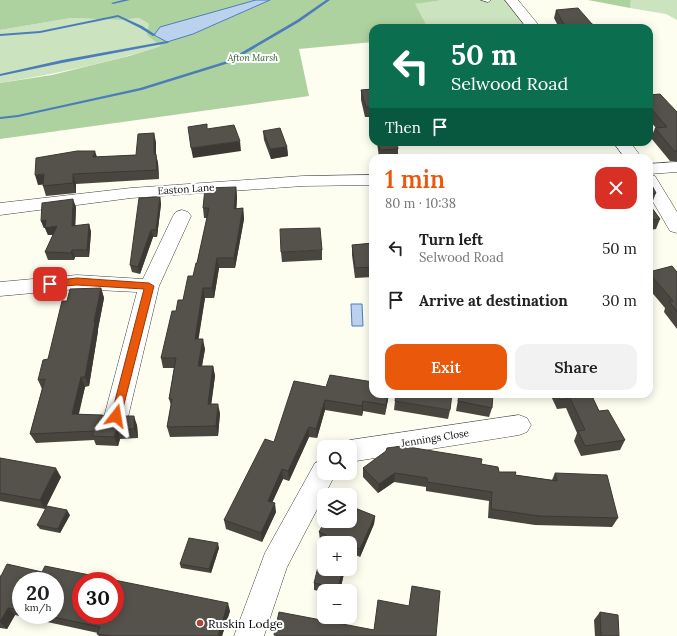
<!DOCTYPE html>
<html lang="en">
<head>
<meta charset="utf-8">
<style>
	:root { --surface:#fff; --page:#f2f2f2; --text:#222; --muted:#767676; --accent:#ea580c }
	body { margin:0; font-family:Lora,serif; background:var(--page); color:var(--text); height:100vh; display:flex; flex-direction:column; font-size:15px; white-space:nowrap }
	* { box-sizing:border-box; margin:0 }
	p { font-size:13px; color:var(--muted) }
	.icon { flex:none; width:22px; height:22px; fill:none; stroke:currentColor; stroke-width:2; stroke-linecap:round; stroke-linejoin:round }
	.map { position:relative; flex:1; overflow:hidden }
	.drawer { position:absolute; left:369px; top:154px; width:284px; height:244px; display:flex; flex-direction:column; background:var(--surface); border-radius:12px; box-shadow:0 2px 10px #0003 }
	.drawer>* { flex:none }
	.banner { position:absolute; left:369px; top:24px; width:284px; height:122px; border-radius:12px; box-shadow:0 2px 10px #0003; background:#0b6e4f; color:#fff; overflow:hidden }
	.tools { position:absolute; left:317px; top:440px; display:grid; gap:8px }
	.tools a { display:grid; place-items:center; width:40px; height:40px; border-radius:8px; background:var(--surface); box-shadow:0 2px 10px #0003; font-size:20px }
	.speed { position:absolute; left:12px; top:572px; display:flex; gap:8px; font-size:20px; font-weight:700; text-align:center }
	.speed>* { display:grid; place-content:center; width:52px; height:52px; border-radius:50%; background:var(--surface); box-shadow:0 2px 10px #0003; line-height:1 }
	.speed small { font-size:10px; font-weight:400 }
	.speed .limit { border:6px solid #d22; background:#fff; color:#111 }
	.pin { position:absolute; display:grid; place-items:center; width:34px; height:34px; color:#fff; margin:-17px; border-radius:8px; box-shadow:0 2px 6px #0006 }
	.me { position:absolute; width:44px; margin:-22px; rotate:14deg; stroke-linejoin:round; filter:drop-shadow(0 0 3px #0008) }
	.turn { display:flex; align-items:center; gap:14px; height:84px; padding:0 16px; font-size:18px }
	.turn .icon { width:52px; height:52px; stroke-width:2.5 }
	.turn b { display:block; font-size:28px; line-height:34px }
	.then { display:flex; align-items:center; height:38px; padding:0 16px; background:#0003; gap:8px; font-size:15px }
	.round { display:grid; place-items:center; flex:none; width:42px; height:42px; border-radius:12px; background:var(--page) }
	.overview { display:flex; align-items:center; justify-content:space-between; height:68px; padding:0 16px }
	h1 { font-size:24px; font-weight:600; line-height:30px; color:var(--accent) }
	.primary-button { display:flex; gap:8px; margin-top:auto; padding:8px 16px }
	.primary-button a { flex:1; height:46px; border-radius:12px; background:var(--accent); color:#fff; font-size:16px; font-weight:600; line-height:46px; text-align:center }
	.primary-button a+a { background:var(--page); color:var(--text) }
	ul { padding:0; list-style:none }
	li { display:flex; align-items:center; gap:12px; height:52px; padding:0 16px }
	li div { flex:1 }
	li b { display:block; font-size:15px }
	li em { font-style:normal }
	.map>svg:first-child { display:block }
</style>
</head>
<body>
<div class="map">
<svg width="677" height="636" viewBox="0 0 677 636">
	<rect width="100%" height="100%" fill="#fdfdf0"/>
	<g fill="#cbe3be">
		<polygon points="443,0 507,0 530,28 428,28 414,4"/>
		<polygon points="631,0 677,0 677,20 666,14 630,8"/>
		<path d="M 71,18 L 121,20 L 139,18 L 149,24 L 161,46 C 108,63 55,74 0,83 L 0,30 Z"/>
	</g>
	<g fill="#add29f">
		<polygon points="0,0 256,0 161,27 193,34 270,0 443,0 415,4 428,28 373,28 373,42 299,49 309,96 0,139 0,83 52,75 129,56 161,46 147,35 149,24 139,18 121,20 71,18 0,30"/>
		<polygon points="588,0 631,0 630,8"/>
	</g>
	<g fill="#bbd2ee" stroke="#4c7cbb">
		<polygon points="256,0 270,0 193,34 167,42 154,35 160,27"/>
		<polygon points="351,304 362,304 363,326 352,326"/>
	</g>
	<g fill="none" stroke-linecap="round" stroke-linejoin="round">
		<g fill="#4c7cbb" fill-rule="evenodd">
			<polygon points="123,0 130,0 113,4 111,3"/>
			<polygon points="326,0 330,0 299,22 229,63 142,90 18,117 0,119 0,117 18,115 140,88 227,61 297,20"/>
			<polygon points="118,15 142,26 156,35 153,36 140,28 118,17 40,33 0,36 0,34 40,31"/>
			<polygon points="167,41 169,42 168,43 62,63 0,76 0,74 62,60"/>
		</g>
		<g stroke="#404040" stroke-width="1">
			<polygon id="lane" points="481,0 491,0 488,2"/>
		</g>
		<g stroke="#404040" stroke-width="1">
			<g id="street">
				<polygon points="505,0 518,0 541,28 527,28"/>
				<polygon points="613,142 630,142 642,158 625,158"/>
				<polygon points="677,162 677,172 649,174 649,164"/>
				<polygon points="373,175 373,185 303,186 131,198 0,215 0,203 131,188 303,176"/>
				<polygon points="649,175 655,176 677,212 677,233 670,231 649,195"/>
				<polygon points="182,210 188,212 191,216 159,286 128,417 124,424 116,427 108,424 104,417 137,292 77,289 0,296 0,282 77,275 143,279 173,216 176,212"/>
				<polygon points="519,415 527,418 531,425 527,432 519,435 350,462 350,447 340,447 341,444 350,440"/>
				<polygon points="324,460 324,473 336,473 287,567 264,636 234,636 265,553 315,463"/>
			</g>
		</g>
		<use href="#lane" fill="#fff" fill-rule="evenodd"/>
		<use href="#street" fill="#fff" fill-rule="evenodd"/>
	</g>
	<g fill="#494640" fill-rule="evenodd">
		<polygon points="556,10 592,24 602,28 559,28 554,18"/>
		<polygon points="373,89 373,117 365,117 361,100 361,90"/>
		<polygon points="649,95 677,112 677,161 670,161 651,138 655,128 656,128 649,120"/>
		<polygon points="263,131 287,147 288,156 271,159 264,140"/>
		<polygon points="156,142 156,155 158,163 159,179 76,184 76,193 46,196 43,186 43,184 38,185 97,157 136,155"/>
		<polygon points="377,142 397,142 398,149 398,158 379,158"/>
		<polygon points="649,180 656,193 652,203 649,203"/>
		<polygon points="236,187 237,197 236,209 243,208 244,219 235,268 219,268 214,298 205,298 198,339 205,349 202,366 213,366 215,376 211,404 220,413 218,436 170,437 167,427 171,405 169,399 174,368 163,368 161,358 176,311 183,300 193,276 197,263 207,218 204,218 203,208"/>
		<polygon points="160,197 161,204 157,237 153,237 140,274 132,272 130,265"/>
		<polygon points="649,204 660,219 656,229 649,230"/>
		<polygon points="76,207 75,226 89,224 91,232 89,257 75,257 74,260 48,260 45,252 53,235 48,235 45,228 44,228 41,221"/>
		<polygon points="373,243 373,277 355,278 352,255 352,245"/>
		<polygon points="322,250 322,260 282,262 281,252"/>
		<polygon points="649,272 677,272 677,329 664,312 665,308 649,289"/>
		<polygon points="101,288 104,298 98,329 98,331 89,386 85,387 79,414 112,419 137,425 138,438 120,439 118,446 96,445 94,440 36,443 30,434 42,389 38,380 48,359 67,301"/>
		<polygon points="326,387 389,394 385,415 363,411 362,416 325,410 317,438 309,437 289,481 283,479 272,502 276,512 262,542 226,529 224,520 274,442"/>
		<polygon points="459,394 492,408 489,417 456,411"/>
		<polygon points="550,394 591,394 599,411 625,440 620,450 581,456 574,441 577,433 566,408 557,409"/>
		<polygon points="395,401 450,410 448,419 394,410"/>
		<polygon points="0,458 61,477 45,509 0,501"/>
		<polygon points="481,464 499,472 515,475 552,480 555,473 618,518 612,527 535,525 488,518 489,501 426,491 426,487 394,482 378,493 363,477 363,468"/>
		<polygon points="70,515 60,533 40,529 37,525"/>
		<polygon points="375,516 374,524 360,557 350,552 350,543 324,542 320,540 319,532"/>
		<polygon points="219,548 211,573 181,568 180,564"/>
		<polygon points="324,569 345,569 340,591 324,591 324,592 314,590 314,583"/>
		<path d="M 42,572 L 230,611 L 222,636 L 99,636 L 97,634 L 98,633 L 15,615 L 7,629 L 0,628 L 0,576 ZM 21,581 L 55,615 L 21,615 Z"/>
		<polygon points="600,612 619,636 595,636 594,620"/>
	</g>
	<g fill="#3c3934">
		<polygon points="154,133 156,142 156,155 158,163 159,179 154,154"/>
		<polygon points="240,141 241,151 193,158 191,148"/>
		<polygon points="287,147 288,156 271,159 270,149"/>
		<polygon points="95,151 98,160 93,157"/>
		<polygon points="44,174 47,184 38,185 35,175"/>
		<polygon points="73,174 76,184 76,193 73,183"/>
		<polygon points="236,187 237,197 236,219 234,209"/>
		<polygon points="160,197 161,204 157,237 156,230"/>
		<polygon points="73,199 76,207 75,234 72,226"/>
		<polygon points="243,208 244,219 235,268 234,258"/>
		<polygon points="46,220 57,226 60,234 48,235 45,228 44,228 41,221"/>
		<polygon points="89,224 91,232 89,257 87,250"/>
		<polygon points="151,230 153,237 140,274 138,267"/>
		<polygon points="72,250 75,257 74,260 71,253"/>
		<polygon points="217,258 219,268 214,298 212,288"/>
		<polygon points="101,288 104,298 98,329 98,331 89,386 85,377 94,322"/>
		<polygon points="203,288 205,298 197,349 195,339"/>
		<polygon points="203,339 205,349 200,376 198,366"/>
		<polygon points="213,366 215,376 210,414 208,404"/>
		<polygon points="81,377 85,387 76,423 72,414"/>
		<polygon points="388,394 389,394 385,415 386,405"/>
		<polygon points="325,400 325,410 317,438 316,429"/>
		<polygon points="363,401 363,411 362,416 362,406"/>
		<polygon points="218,404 220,413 218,436 216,426"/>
		<polygon points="134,416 137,425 138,438 134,429"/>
		<polygon points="309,427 309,437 289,481 288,471"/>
		<polygon points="117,429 120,439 118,446 114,437"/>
		<polygon points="56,468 61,477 45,509 40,500"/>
		<polygon points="282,469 283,479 269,510 268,501"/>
		<polygon points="395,473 394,482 378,493 379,484"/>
		<polygon points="275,503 276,512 262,542 261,533"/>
		<polygon points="67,510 70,515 60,533 58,529"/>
		<polygon points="375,516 374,524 360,557 360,549"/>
		<polygon points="218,543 219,548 211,573 209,569"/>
		<polygon points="343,569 345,569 340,591 338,591 338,588"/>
		<polygon points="228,603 230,611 222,636 218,636"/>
		<polygon points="8,608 15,615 7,629 0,622"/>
	</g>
	<g fill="#55514b" stroke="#3c3934" fill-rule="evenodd">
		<polygon points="578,8 592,24 602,28 566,28 556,10"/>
		<polygon points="373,89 373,107 366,107 361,90"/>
		<polygon points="660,94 677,112 677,151 674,151 655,128 667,127 649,106 649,95"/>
		<polygon points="207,124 207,129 234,125 240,141 191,148 188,127"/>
		<polygon points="280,128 287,147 270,149 263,131"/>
		<polygon points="154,133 154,154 156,154 157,170 73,174 73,183 43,186 44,174 35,175 36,158 77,151 95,151 93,157 136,155 138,134"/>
		<polygon points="379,142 397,142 398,149 380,150"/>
		<polygon points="649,180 656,193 649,194"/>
		<polygon points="236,187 234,209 243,208 234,258 217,258 212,288 203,288 195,339 203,339 198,366 213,366 208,404 218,404 216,426 167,427 172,399 169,399 176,358 161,358 172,311 176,311 178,300 183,300 188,276 193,276 196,263 197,263 209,208 203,208 205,188"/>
		<polygon points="160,197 156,230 151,230 138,267 130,265 139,198"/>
		<polygon points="73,199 72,226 89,224 87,250 72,250 71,253 45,252 57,226 45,228 46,220 41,221 42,203"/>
		<polygon points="649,204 660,219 649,220"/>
		<polygon points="320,228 322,250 281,252 280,229"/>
		<polygon points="373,243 373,267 355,268 352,245"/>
		<polygon points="672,266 677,272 677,312 669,301 673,301 649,273 649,272"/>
		<polygon points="101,288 94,322 95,322 85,377 81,377 72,414 102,415 112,419 122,416 134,416 134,429 117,429 114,437 92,436 94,431 30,434 45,379 38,380 43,360 48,359 62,301 67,301 70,289"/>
		<polygon points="330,375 373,382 373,394 388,394 386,405 363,401 362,406 325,400 316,429 309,427 288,471 282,469 268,501 275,503 261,533 224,520 265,439 274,442 294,381 326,387"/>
		<polygon points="396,394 452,394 450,410 395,401"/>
		<polygon points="459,394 493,394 492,408 458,401"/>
		<polygon points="558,394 591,394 599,411 608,410 625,440 585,446 578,431 585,430 570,398 560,400"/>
		<polygon points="402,446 482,459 481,464 498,467 499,472 516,472 515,475 557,481 555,473 607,475 618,518 539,516 491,509 492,492 427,482 427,478 395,473 379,484 363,468 386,451 387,448"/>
		<polygon points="0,458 56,468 40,500 0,493"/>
		<polygon points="47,506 67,510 58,529 37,525"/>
		<polygon points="350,506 375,516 360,549 350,545 350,543 324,543 326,535 319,532 325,521 350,521"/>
		<polygon points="189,538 218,543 209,569 180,564"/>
		<polygon points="324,543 324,569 343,569 338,588 314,583"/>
		<path d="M 7,564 L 42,572 L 45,566 L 228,603 L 218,636 L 110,636 L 97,634 L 100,627 L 44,615 L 55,615 L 55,581 L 21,581 L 21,610 L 8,608 L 0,622 L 0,576 L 1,576 ZM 81,581 L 115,581 L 115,615 L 81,615 Z"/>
		<polygon points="412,586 440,591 436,636 279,636 274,635 279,612 374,630 378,600 409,606"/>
		<polygon points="600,612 618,615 619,636 601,636"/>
	</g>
	<polygon fill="#ea580c" stroke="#983908" points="77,278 149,283 154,286 121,416 119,419 116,421 112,419 111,416 144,289 77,285 50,287 46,284 50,281"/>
	<circle fill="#ab4638" stroke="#fff" stroke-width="1.5" cx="200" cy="623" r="4"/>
	<g text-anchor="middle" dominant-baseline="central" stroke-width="4" stroke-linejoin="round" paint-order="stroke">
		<g font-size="9" font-style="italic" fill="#285d26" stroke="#fff">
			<text x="253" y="57">Afton Marsh</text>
		</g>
		<g font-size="10" fill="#0d0d0d" stroke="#fff">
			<text transform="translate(186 189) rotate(-4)">Easton Lane</text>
			<text transform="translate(435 438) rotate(-9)">Jennings Close</text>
		</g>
		<g font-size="12" fill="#0d0d0d" stroke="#fff" text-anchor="start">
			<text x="208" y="623">Ruskin Lodge</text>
		</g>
	</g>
</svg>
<div class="tools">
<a><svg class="icon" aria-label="search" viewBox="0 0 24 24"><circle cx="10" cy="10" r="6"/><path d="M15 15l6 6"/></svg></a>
<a><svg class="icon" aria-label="layers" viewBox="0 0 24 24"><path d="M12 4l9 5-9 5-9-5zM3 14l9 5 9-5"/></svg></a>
<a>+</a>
<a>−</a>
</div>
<div class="speed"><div>20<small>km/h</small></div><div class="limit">30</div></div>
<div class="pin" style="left:50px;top:284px;background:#d93025"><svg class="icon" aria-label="arrive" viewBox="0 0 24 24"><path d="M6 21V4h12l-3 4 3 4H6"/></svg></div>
<svg class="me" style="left:116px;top:416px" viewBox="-20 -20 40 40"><path d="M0-17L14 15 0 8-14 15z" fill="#ea580c" stroke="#fff" stroke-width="4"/></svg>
<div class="banner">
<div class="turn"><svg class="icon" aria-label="left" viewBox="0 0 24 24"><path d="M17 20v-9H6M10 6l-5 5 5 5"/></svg><div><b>50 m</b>Selwood Road</div></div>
<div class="then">Then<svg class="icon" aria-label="arrive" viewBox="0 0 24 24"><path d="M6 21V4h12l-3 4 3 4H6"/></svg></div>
</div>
<section class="drawer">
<div class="overview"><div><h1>1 min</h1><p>80 m · 10:38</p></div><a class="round" style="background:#d93025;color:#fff"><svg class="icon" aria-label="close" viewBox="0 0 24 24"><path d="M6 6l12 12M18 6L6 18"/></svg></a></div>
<ul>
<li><svg class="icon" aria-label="left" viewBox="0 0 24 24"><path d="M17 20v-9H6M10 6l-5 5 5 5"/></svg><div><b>Turn left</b><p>Selwood Road</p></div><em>50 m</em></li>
<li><svg class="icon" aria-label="arrive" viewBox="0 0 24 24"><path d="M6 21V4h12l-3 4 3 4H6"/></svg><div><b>Arrive at destination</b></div><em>30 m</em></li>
</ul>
<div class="primary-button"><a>Exit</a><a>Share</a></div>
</section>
</div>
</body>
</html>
